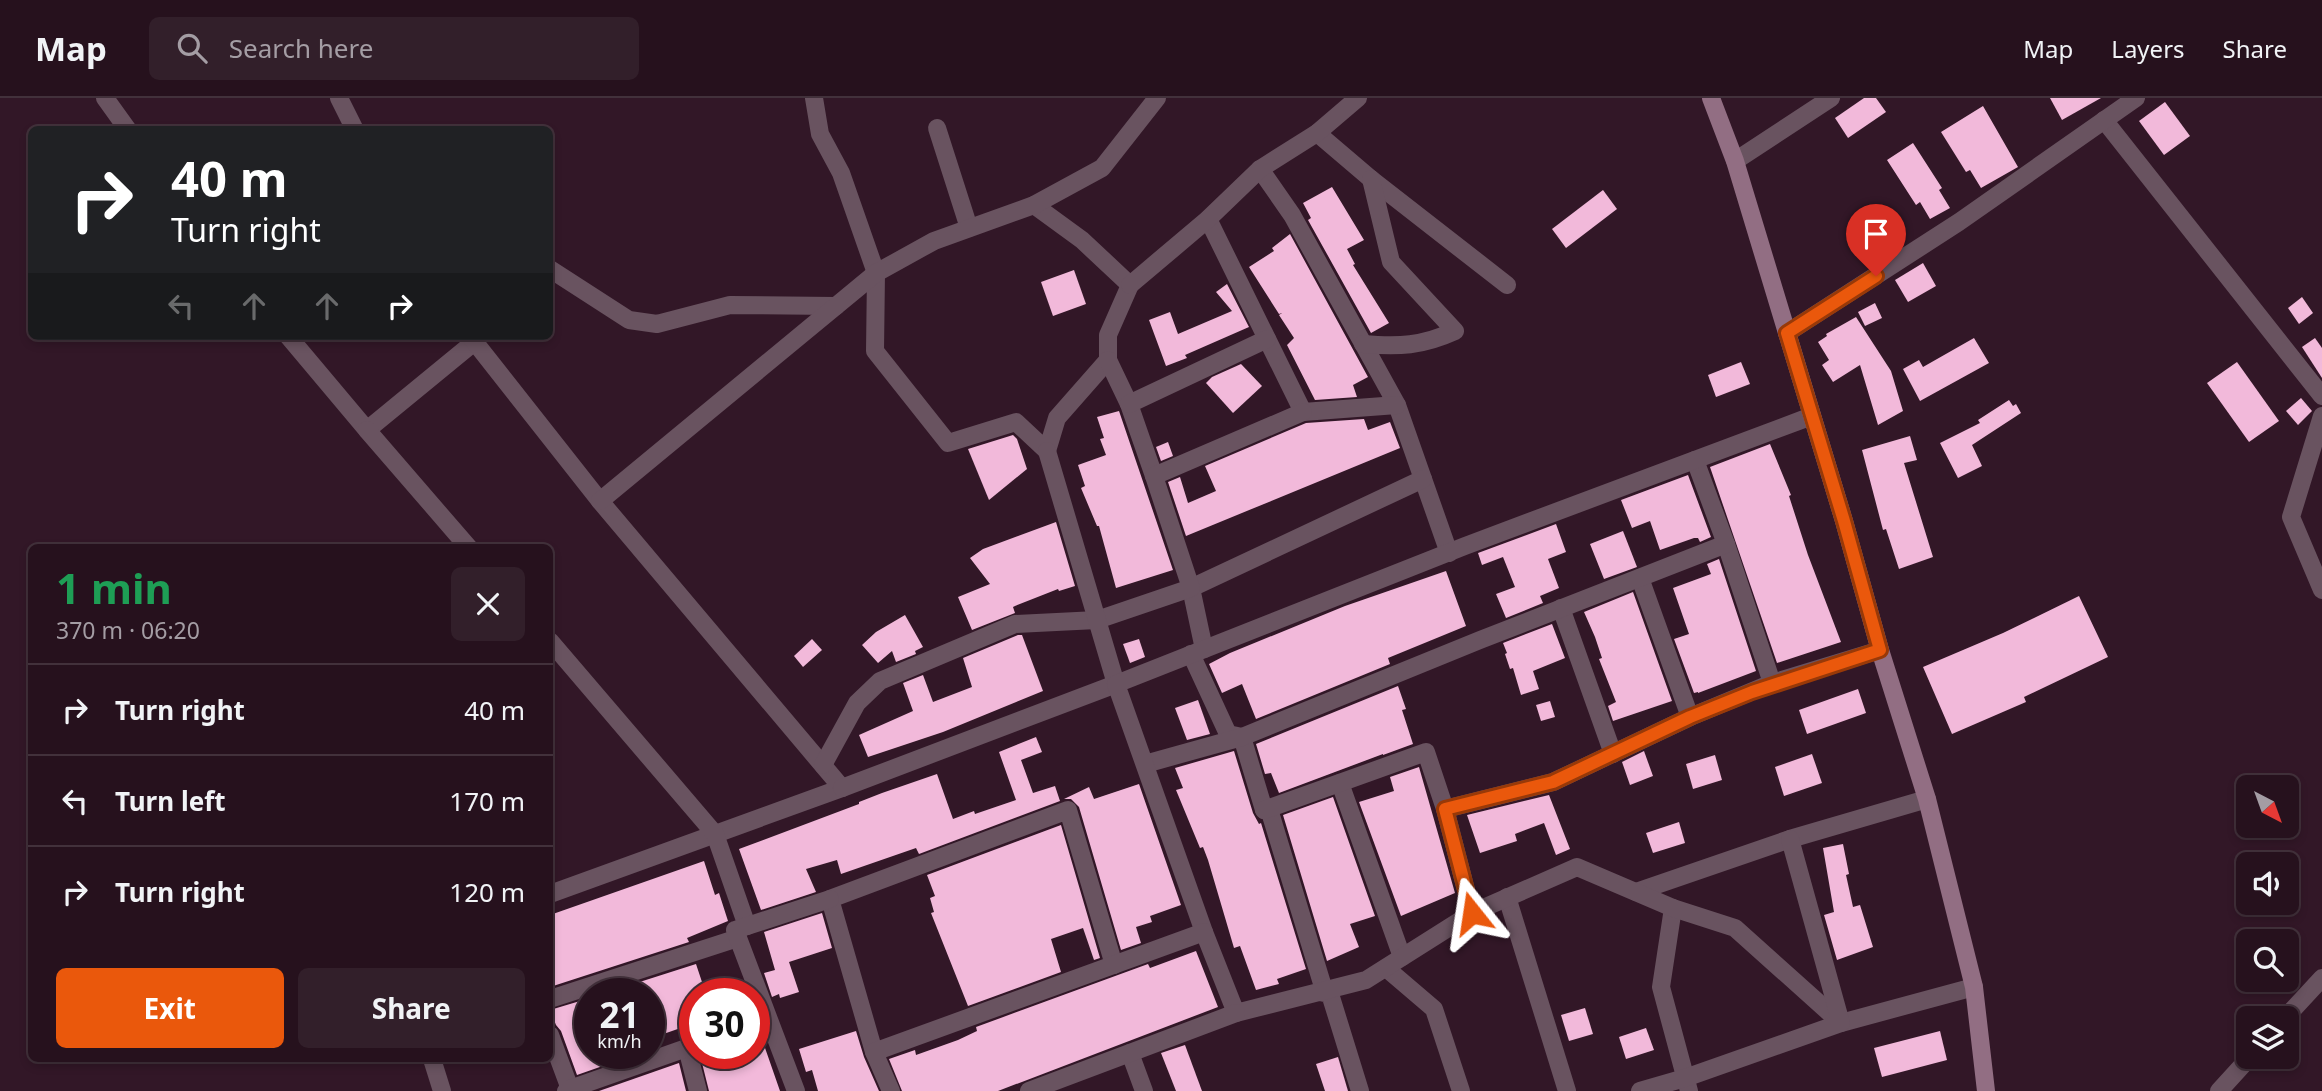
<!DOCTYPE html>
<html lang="en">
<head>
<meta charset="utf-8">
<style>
	:root { --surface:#26111d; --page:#321f2a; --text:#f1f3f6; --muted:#a49da4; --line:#42313b; --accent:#ea580c }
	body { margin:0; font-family:"Noto Sans",sans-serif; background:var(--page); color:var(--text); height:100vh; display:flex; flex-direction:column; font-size:26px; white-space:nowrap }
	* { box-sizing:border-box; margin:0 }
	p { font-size:23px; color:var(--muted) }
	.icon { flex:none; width:38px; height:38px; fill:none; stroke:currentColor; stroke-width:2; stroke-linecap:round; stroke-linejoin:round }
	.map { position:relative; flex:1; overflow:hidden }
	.sheet { position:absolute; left:28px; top:446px; width:525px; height:518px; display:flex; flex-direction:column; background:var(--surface); border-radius:10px; box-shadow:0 4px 10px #0003,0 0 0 2px var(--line) }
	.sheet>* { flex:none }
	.guide { position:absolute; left:28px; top:28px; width:525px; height:214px; border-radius:10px; box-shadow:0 4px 10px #0003,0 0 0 2px var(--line); background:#202124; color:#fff; overflow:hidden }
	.needle { width:46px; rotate:139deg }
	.controls { position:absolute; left:2236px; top:677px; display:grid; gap:14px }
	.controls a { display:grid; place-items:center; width:63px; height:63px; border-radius:10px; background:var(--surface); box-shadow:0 4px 10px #0003,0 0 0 2px var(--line); font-size:35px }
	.speed { position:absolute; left:574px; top:880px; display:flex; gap:14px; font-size:35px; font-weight:700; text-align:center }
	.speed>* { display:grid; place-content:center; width:91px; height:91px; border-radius:50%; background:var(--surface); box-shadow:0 4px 10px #0003,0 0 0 2px var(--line); line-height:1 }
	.speed small { font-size:18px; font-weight:400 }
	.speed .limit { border:10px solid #d22; background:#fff; color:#111 }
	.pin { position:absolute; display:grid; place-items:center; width:60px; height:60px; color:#fff; margin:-72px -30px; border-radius:50% 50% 50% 0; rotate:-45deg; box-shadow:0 0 7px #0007 }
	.pin .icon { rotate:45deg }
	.me { position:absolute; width:77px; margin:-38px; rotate:345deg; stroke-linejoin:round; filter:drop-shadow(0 0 5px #0008) }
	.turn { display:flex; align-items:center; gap:24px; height:147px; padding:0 28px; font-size:32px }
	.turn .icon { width:91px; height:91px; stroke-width:2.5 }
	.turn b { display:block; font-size:49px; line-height:60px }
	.lanes { display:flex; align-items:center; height:66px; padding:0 28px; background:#0003; justify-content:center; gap:35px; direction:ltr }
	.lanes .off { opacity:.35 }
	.round { display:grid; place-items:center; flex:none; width:74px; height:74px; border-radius:10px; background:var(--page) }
	.summary { display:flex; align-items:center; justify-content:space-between; height:119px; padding:0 28px }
	h1 { font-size:42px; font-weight:700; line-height:52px; color:#1e9e55 }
	.primary-button { display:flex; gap:14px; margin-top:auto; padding:14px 28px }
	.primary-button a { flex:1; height:80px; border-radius:10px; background:var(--accent); color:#fff; font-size:28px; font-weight:700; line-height:80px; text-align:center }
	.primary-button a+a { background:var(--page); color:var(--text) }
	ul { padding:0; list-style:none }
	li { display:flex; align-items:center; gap:21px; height:91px; padding:0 28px; border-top:2px solid var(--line) }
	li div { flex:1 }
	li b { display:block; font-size:26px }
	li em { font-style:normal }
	header { display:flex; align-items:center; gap:42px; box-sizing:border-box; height:98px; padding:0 35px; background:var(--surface); border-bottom:2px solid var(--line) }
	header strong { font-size:33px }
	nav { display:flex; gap:38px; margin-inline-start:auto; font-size:24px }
	.search { width:490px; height:63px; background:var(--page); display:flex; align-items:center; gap:18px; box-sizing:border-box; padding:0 24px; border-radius:10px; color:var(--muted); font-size:26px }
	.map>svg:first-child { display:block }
</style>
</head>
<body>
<header>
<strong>Map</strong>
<div class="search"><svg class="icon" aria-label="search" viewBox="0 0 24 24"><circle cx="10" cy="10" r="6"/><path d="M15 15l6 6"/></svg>Search here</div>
<nav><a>Map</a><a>Layers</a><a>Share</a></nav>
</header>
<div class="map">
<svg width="2322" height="993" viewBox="0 0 2322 993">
	<rect width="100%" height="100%" fill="#321727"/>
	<g fill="#f2b9da">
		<polygon points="1864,0 1876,0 1886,14 1848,40 1835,20"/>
		<polygon points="2050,0 2101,0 2062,22"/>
		<polygon points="2165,4 2190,38 2164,57 2139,23"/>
		<polygon points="1983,8 2018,69 1981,90 1970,72 1966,74 1941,34"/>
		<polygon points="1913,45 1942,90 1939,92 1950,110 1930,121 1920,104 1916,107 1887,62"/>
		<polygon points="1332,89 1364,142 1347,151 1355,166 1353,167 1389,225 1371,235 1308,122 1311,120 1303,105"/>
		<polygon points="1603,92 1617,111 1566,150 1552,131"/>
		<polygon points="1290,136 1368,279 1353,287 1357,299 1315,302 1287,247 1294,240 1279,217 1282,215 1279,216 1249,169 1274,153 1272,150"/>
		<polygon points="1923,165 1936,188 1908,204 1895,182"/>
		<polygon points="1074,172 1086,206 1053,218 1041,184"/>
		<polygon points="1227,186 1249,229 1185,257 1187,260 1166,268 1149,222 1170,214 1178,236 1232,213 1216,194"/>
		<polygon points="2302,199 2313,215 2299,226 2288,210"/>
		<polygon points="1875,205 1882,220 1865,228 1858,214"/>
		<polygon points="1856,219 1891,273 1903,313 1878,327 1860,267 1833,284 1822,267 1829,262 1818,244 1827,238 1826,236"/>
		<polygon points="1974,240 1989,265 1920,303 1903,271 1919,262 1923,269"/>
		<polygon points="2315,240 2322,250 2322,280 2302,249"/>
		<polygon points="1741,264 1750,286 1716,299 1708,277"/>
		<polygon points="2237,264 2279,323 2249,344 2207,285"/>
		<polygon points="1241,266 1262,288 1233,315 1206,285 1212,279"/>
		<polygon points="2301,300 2312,313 2298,327 2286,313"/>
		<polygon points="2009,302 2013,308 2016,306 2021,315 1972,347 1982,368 1958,380 1940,345 1980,325 1978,322"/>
		<polygon points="1119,313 1173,472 1116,490 1099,428 1097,428 1081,390 1085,388 1078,367 1106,357 1100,341 1104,340 1097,319"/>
		<polygon points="1364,321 1368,332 1390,324 1400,350 1186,438 1168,384 1180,379 1188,405 1216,393 1205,368 1306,325"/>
		<polygon points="1013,337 1017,341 1027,371 989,402 968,351"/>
		<polygon points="1910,338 1917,362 1904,365 1933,459 1899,471 1886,431 1883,432 1862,352"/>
		<polygon points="1168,344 1173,358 1161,363 1156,349"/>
		<polygon points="1770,346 1791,397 1789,398 1808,457 1841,544 1777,565 1710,369"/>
		<polygon points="1688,377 1711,439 1700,444 1698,440 1694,440 1660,452 1650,423 1632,430 1621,402"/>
		<polygon points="1056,424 1075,488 1059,493 1058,491 1015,508 1013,509 1015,515 972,532 958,499 990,486 970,460 983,451"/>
		<polygon points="1556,426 1566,454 1548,461 1559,490 1540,498 1543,505 1506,520 1496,496 1515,489 1503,459 1482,467 1478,455"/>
		<polygon points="1623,433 1637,469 1604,481 1590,446"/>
		<polygon points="1719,461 1756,573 1698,595 1698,594 1694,595 1674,541 1689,536 1673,490 1711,476 1707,466"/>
		<polygon points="1446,473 1466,528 1388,560 1390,566 1256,621 1242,586 1222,595 1209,566 1230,555 1345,508"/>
		<polygon points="1633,494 1672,603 1613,623 1608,608 1616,604 1599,561 1602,560 1595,539 1584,514"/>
		<polygon points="2079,498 2108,559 2024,599 2026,604 1952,636 1923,569 2003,535"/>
		<polygon points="905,517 923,549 915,553 916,556 896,564 892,553 878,565 862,547 876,534"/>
		<polygon points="1552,526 1565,560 1533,573 1539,591 1521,597 1513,570 1510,571 1505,556 1507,555 1503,545"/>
		<polygon points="1018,537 1022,537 1043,593 943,634 868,659 859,637 913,613 903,585 923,577 933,604 972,589 963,560"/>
		<polygon points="812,541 822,552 803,569 794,558"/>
		<polygon points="1139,541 1145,559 1130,565 1123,546"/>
		<polygon points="1398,588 1406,611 1402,612 1413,646 1383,657 1383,656 1279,695 1271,675 1265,676 1256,646"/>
		<polygon points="1858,591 1866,615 1807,636 1799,612"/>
		<polygon points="1198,602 1210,636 1187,642 1175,610"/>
		<polygon points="1550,603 1555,619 1541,623 1536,607"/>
		<polygon points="1036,639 1042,654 1021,662 1033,695 1055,688 1060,703 919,756 916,750 841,776 837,762 806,771 816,794 761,812 739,751 859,706 859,704 882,695 937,676 953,721 974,713 975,716 1016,702 999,654"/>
		<polygon points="1234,653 1253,715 1259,726 1261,725 1306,871 1277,881 1279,886 1256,892 1240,848 1234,850 1208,762 1203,749 1200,750 1176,692 1183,690 1175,670"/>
		<polygon points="1644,653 1653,678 1630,687 1622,664"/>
		<polygon points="1812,656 1822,685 1784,698 1775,669"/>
		<polygon points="1715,657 1722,682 1693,691 1686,666"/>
		<polygon points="1419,669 1455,795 1401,818 1359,704 1394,693 1390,679"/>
		<polygon points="1139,686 1181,807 1150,818 1152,824 1136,829 1141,845 1121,852 1079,709 1071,701 1064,701 1089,689 1094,701"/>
		<polygon points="1549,697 1570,751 1556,757 1544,725 1515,736 1517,743 1480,755 1467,717"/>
		<polygon points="1333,699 1375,818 1350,826 1359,849 1327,863 1283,717"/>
		<polygon points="1679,724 1685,745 1653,755 1646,735"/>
		<polygon points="1061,727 1100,860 1094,862 1083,830 1051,841 1061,874 968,908 931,815 934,814 930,800 935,798 927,777"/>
		<polygon points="1843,746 1849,776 1846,777 1853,809 1860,807 1873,849 1837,862 1824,817 1834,814 1823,750"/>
		<polygon points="704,763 715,797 719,795 728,823 687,840 689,844 550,889 550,817"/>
		<polygon points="822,815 832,850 789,864 799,894 780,900 779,896 772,899 764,875 775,872 764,834"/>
		<polygon points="1196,853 1218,909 998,993 902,993 889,961 915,952 916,957 958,942 977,933 976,929 1148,866 1150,870"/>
		<polygon points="696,866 706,896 695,896 695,925 649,941 649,896 602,896"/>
		<polygon points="590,900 590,956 637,956 577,977 561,933 556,927 550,912"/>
		<polygon points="1585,910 1593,936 1569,943 1561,917"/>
		<polygon points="754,924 756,924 780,993 709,993 700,957 754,956"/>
		<polygon points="1646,930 1654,952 1626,961 1619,939"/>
		<polygon points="856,933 864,959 879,993 818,993 812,972 806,974 799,951"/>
		<polygon points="1940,933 1947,962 1882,979 1874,950"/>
		<polygon points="1185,947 1202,993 1176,993 1161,955"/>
		<polygon points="1338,959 1348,993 1325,993 1316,966"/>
		<polygon points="679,965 686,993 599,993"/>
	</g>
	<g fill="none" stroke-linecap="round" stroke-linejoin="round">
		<g stroke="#695360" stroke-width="18">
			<polyline points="105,0 128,32"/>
			<polyline points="339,0 355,32"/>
			<polyline points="814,0 820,36 841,75 876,175 875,253 948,345 1016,324 1047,353 1057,320 1108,262 1108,237 1130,187 1082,142 1034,107"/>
			<polyline points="2104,22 2322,298"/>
			<polyline points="937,30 969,130"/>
			<polyline points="1317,35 1371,81 1507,187"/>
			<polyline points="1735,63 1831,0"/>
			<polyline points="1260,71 1292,117 1397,307 1449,455"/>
			<polyline points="1208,121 1303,314 1397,307"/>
			<polyline points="550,171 629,222 657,226 730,207 836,208"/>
			<polyline points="1130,187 1208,121 1260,71 1317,35 1358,0"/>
			<polyline points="1787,235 1959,124 2136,0"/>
			<polyline points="288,238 367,332 473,245"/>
			<polyline points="470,238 600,403 842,690 550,796"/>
			<path d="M 1363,246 C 1399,249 1422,248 1455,233 L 1391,164 L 1371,81"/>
			<polyline points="1108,262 1129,306 1154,378"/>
			<polyline points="1129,306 1267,241"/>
			<polyline points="2322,318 2291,419 2322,492"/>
			<polyline points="367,332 469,450"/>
			<polyline points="600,403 876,175 934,143 1034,107 1102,70 1157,0"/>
			<polyline points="1726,446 1772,585 1880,552"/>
			<polyline points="1640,480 1690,619"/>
			<polyline points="1561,510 1613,656"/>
			<polyline points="550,543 715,736 747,828"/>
			<polyline points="1204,551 1191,490 1423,381"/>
			<polyline points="1191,556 1228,636 1242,639 1264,712 1269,711 1324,892 1319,894 1330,896 1360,993"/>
			<polyline points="1145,666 1242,639 1480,542 1726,446 1695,362"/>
			<polyline points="823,667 857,605 880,583 1015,526 1097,522 1191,490 1154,378 1303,314"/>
			<polyline points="1340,685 1402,859"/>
			<polyline points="842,690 1116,586 1047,353"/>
			<polyline points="1264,712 1426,654 1445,711"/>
			<polyline points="1636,794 1790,741 1927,701"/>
			<polyline points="1507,799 1567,993"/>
			<polyline points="1673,810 1661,889 1689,993"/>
			<polyline points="1472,815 1445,711 1553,684 1690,619 1772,585"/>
			<polyline points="1204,834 1116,586 1465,448 1812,318"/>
			<polyline points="1386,870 1434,911 1461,993"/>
			<polyline points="550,901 738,840"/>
			<polyline points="2285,920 2322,880"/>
			<polyline points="550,937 570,991 566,993"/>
			<polyline points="687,950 698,993"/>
			<polyline points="874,954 830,801 1068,712 1114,867"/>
			<polyline points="1130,955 1144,993"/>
			<polyline points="432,961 442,993"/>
			<polyline points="571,993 570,991 695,947"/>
			<polyline points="796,993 735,832 830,801"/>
			<polyline points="891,993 874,954 1204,834 1236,915 1366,882 1472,815 1577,769 1673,810 1735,830 1841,925 1974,889"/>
			<polyline points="1029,993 1236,915"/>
			<polyline points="1640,993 1685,980 1841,925 1790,741"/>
			<polyline points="2219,993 2250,959"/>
		</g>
		<polyline stroke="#926e83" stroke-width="18" points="1711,0 1735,63 1844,423 1880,552 1927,701 1974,889 1986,993"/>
	</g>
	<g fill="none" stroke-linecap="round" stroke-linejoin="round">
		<g stroke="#983908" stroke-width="18">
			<polyline id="route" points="1472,815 1445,711 1553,684 1690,619 1752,594 1880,552 1844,423 1787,235 1876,178"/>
		</g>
		<use href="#route" stroke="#ea580c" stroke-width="12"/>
	</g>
</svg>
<div class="controls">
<a><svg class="needle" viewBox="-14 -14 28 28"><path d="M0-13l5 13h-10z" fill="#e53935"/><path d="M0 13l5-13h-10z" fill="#a49da4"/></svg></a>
<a><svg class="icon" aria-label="sound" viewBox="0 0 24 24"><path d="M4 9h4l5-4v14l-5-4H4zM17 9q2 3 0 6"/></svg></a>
<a><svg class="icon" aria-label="search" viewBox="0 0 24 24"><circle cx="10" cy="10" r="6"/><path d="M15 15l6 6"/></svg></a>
<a><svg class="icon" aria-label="layers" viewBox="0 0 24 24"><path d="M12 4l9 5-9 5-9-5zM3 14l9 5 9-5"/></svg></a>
</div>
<div class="speed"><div>21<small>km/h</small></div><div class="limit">30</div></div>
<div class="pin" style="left:1876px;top:178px;background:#d93025"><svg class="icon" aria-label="arrive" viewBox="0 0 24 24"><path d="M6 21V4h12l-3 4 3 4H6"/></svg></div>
<svg class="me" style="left:1472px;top:815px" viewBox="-20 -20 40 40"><path d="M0-17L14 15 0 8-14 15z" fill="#ea580c" stroke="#fff" stroke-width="4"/></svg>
<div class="guide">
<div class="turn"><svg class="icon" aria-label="right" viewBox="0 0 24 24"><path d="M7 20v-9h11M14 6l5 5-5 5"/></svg><div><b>40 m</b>Turn right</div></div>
<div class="lanes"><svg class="icon off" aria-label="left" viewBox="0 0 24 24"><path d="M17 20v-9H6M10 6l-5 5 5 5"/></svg><svg class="icon off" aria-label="ahead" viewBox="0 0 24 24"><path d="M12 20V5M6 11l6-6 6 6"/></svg><svg class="icon off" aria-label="ahead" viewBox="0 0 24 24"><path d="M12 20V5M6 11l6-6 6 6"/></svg><svg class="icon" aria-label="right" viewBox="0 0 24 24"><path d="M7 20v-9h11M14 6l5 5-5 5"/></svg></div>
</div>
<section class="sheet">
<div class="summary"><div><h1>1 min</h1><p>370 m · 06:20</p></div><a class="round"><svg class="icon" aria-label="close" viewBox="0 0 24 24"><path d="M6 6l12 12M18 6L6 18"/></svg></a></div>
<ul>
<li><svg class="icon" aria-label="right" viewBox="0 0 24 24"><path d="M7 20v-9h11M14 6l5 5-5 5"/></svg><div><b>Turn right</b></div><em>40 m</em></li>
<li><svg class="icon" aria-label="left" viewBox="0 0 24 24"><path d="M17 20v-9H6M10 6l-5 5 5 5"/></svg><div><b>Turn left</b></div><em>170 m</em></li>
<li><svg class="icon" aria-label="right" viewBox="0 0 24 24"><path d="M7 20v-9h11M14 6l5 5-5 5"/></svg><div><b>Turn right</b></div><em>120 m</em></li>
</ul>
<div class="primary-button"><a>Exit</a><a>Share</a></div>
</section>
</div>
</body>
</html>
